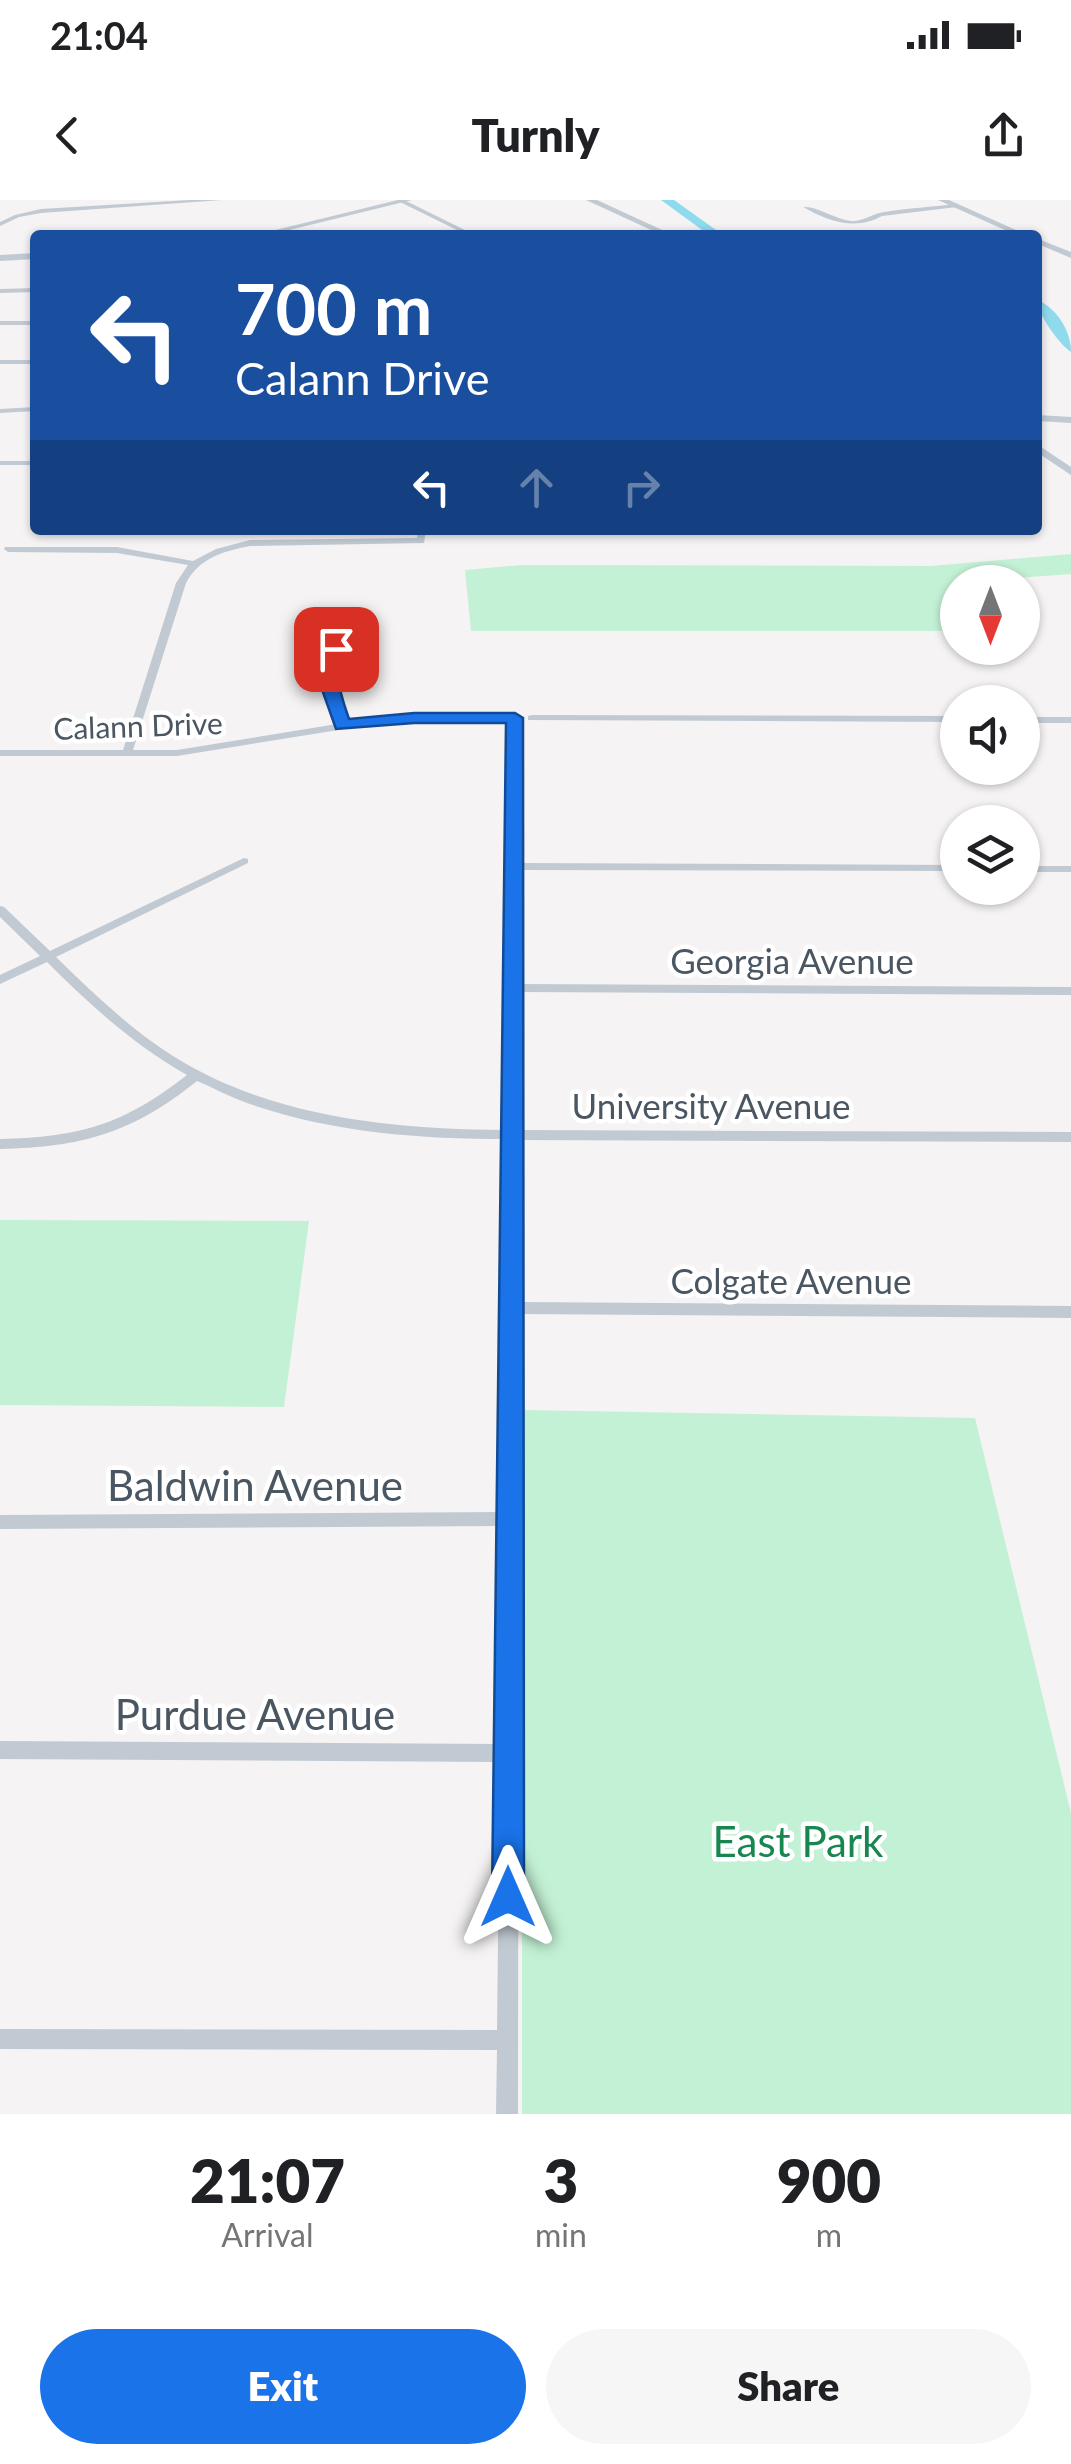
<!DOCTYPE html>
<html lang="en">
<head>
<meta charset="utf-8">
<style>
	:root { --surface:#fff; --page:#f6f6f6; --text:#202124; --muted:#757577; --accent:#1a73e8 }
	body { margin:0; font-family:Lato,sans-serif; background:var(--page); color:var(--text); height:100vh; display:flex; flex-direction:column; font-size:38px; white-space:nowrap }
	* { box-sizing:border-box; margin:0 }
	p { font-size:32px; color:var(--muted) }
	.icon { flex:none; width:55px; height:55px; fill:none; stroke:currentColor; stroke-width:2; stroke-linecap:round; stroke-linejoin:round }
	.map { position:relative; height:1914px; overflow:hidden }
	.sheet { display:flex; flex-direction:column; background:var(--surface); flex:1 }
	.sheet>* { flex:none }
	.hud { position:absolute; left:30px; top:30px; width:1012px; height:305px; border-radius:10px; box-shadow:0 2px 8px #0004; background:#1a4fa0; color:#fff; overflow:hidden }
	.needle { width:65px; rotate:180deg }
	.buttons { position:absolute; left:940px; top:365px; display:grid; gap:20px }
	.buttons a { display:grid; place-items:center; width:100px; height:100px; border-radius:50%; background:var(--surface); box-shadow:0 2px 8px #0004; font-size:50px }
	.pin { position:absolute; display:grid; place-items:center; width:85px; height:85px; color:#fff; margin:-42px; border-radius:20px; box-shadow:0 5px 15px #0006 }
	.me { position:absolute; width:110px; margin:-55px; rotate:0deg; stroke-linejoin:round; filter:drop-shadow(0 0 8px #0008) }
	.turn { display:flex; align-items:center; gap:35px; height:210px; padding:0 40px; font-size:45px }
	.turn .icon { width:130px; height:130px; stroke-width:2.5 }
	.turn b { display:block; font-size:70px; line-height:85px }
	.lanes { display:flex; align-items:center; height:95px; padding:0 40px; background:#0003; justify-content:center; gap:50px; direction:ltr }
	.lanes .off { opacity:.35 }
	.eta { display:flex; justify-content:space-evenly; align-items:center; height:170px; text-align:center }
	.eta b { font-size:60px; font-weight:800; line-height:70px }
	.primary-button { display:flex; gap:20px; margin-top:auto; padding:20px 40px }
	.primary-button a { flex:1; height:115px; border-radius:60px; background:var(--accent); color:#fff; font-size:40px; font-weight:800; line-height:115px; text-align:center }
	.primary-button a+a { background:var(--page); color:var(--text) }
	.status { display:flex; justify-content:space-between; align-items:center; height:70px; padding:0 50px; background:var(--surface); direction:ltr }
	.status svg { height:28px; fill:currentColor }
	header { display:flex; justify-content:space-between; align-items:center; height:130px; padding:0 40px; background:var(--surface); font-size:45px; font-weight:800 }
	.map>svg:first-child { display:block }
</style>
</head>
<body>
<div class="status"><b>21:04</b><svg viewBox="0 0 49 12"><path d="M0 12V9h3v3zM5 12V6h3v6zM10 12V3h3v9zM15 12V0h3v12zM26 1h20v11H26zM47 4h2v5h-2z"/></svg></div>
<header><svg class="icon" aria-label="back" viewBox="0 0 24 24"><path d="M15 5l-7 7 7 7"/></svg>Turnly<svg class="icon" aria-label="share" viewBox="0 0 24 24"><path d="M12 15V3M7 8l5-5 5 5M5 13v7h14v-7"/></svg></header>
<div class="map">
<svg width="1071" height="1914" viewBox="0 0 1071 1914">
	<rect width="100%" height="100%" fill="#f5f3f3"/>
	<g fill="#c3f1d5">
		<polygon points="1071,354 1071,374 958,382 957,431 471,431 465,370 522,365 931,366"/>
		<polygon points="0,1020 309,1021 284,1207 0,1205"/>
		<polygon points="522,1210 975,1218 1071,1613 1071,1914 522,1914"/>
	</g>
	<g fill="none" stroke-linecap="round" stroke-linejoin="round">
		<g fill="#90daee" fill-rule="evenodd">
			<polygon points="661,0 674,0 723,35 709,35"/>
			<path d="M 1038,100 C 1057,109 1071,131 1071,152 C 1059,144 1037,114 1038,100 Z"/>
		</g>
		<g fill="#c1cad2" fill-rule="evenodd">
			<polygon points="189,0 222,0 41,13 19,17 0,26 0,22 15,15 41,9"/>
			<polygon points="396,0 404,0 475,35 467,35"/>
			<path d="M 955,4 L 957,7 L 882,16 C 855,31 828,21 803,7 C 819,6 836,21 855,21 C 866,20 874,13 884,12 C 908,8 932,7 955,4 Z"/>
			<polygon points="35,88 35,92 0,93 0,89"/>
			<rect x="0" y="121" width="35" height="4"/>
			<rect x="0" y="160" width="35" height="4"/>
			<polygon points="35,207 35,211 0,213 0,209"/>
			<rect x="0" y="261" width="35" height="4"/>
			<path d="M 418,330 L 426,330 L 424,343 L 250,346 C 224,351 199,358 186,383 L 133,550 L 177,550 L 337,524 C 321,476 322,464 350,421 L 356,421 L 358,423 C 332,465 331,476 346,523 L 382,517 L 515,515 L 520,518 L 520,663 L 958,665 L 958,671 L 520,670 L 520,784 L 1071,787 L 1071,795 L 520,792 L 519,930 L 1071,932 L 1071,942 L 519,940 L 519,1102 L 1071,1106 L 1071,1118 L 519,1114 L 518,1914 L 496,1914 L 497,1850 L 0,1849 L 0,1829 L 497,1830 L 500,1562 L 0,1559 L 0,1541 L 500,1544 L 502,1326 L 0,1329 L 0,1315 L 502,1312 L 506,939 C 418,939 330,932 247,903 C 230,897 214,888 197,881 C 132,933 83,947 0,949 L 0,939 C 80,937 123,925 187,875 C 134,845 90,805 47,762 L 0,784 L 0,775 L 40,756 L 0,717 L 0,706 L 4,707 L 50,751 L 244,658 L 248,659 L 248,663 L 56,757 C 93,793 130,829 173,856 C 272,918 392,929 506,930 L 510,521 L 382,523 L 177,556 L 0,556 L 0,550 L 123,550 L 176,383 L 188,365 L 117,353 L 8,352 L 4,349 L 5,347 L 117,347 L 193,361 L 216,349 L 250,340 L 417,338 Z"/>
			<polygon points="532,515 958,516 958,522 528,520 528,516"/>
			<rect x="1022" y="517" width="49" height="6"/>
			<rect x="1022" y="666" width="49" height="6"/>
		</g>
		<g fill="#c1cad2" fill-rule="evenodd">
			<polygon points="398,0 412,0 269,35 255,35"/>
			<polygon points="586,0 597,0 673,35 662,35"/>
			<polygon points="938,0 949,0 1027,35 1016,35"/>
			<polygon points="1038,39 1071,52 1071,58 1038,44"/>
			<polygon points="35,53 35,59 0,61 0,55"/>
			<polygon points="1038,215 1071,217 1071,223 1038,221"/>
			<polygon points="1038,245 1071,267 1071,275 1038,253"/>
		</g>
	</g>
	<path fill="#1a73e8" stroke="#114b97" stroke-width="2.5" d="M 336,444 L 344,449 C 333,476 340,492 349,519 L 414,513 L 515,513 L 523,518 L 524,1697 L 519,1708 L 508,1713 L 497,1708 L 492,1697 L 506,523 L 414,523 L 336,529 L 319,481 L 328,449 Z"/>
	<g text-anchor="middle" dominant-baseline="central" stroke-width="9" stroke-linejoin="round" paint-order="stroke">
		<g font-size="30" fill="#4a5661" stroke="#fff">
			<text transform="translate(138 525) rotate(-2)">Calann Drive</text>
		</g>
		<g font-size="35" fill="#4a5661" stroke="#fff">
			<text x="792" y="760">Georgia Avenue</text>
			<text x="711" y="905">University Avenue</text>
			<text x="791" y="1080">Colgate Avenue</text>
		</g>
		<g font-size="42" fill="#4a5661" stroke="#fff">
			<text x="255" y="1285">Baldwin Avenue</text>
			<text x="255" y="1514">Purdue Avenue</text>
		</g>
		<g font-size="42" fill="#17864f" stroke="#fff">
			<text x="798" y="1641">East Park</text>
		</g>
	</g>
</svg>
<div class="buttons">
<a><svg class="needle" viewBox="-14 -14 28 28"><path d="M0-13l5 13h-10z" fill="#e53935"/><path d="M0 13l5-13h-10z" fill="#757577"/></svg></a>
<a><svg class="icon" aria-label="sound" viewBox="0 0 24 24"><path d="M4 9h4l5-4v14l-5-4H4zM17 9q2 3 0 6"/></svg></a>
<a><svg class="icon" aria-label="layers" viewBox="0 0 24 24"><path d="M12 4l9 5-9 5-9-5zM3 14l9 5 9-5"/></svg></a>
</div>
<div class="pin" style="left:336px;top:449px;background:#d93025"><svg class="icon" aria-label="arrive" viewBox="0 0 24 24"><path d="M6 21V4h12l-3 4 3 4H6"/></svg></div>
<svg class="me" style="left:508px;top:1697px" viewBox="-20 -20 40 40"><path d="M0-17L14 15 0 8-14 15z" fill="#1a73e8" stroke="#fff" stroke-width="4"/></svg>
<div class="hud">
<div class="turn"><svg class="icon" aria-label="left" viewBox="0 0 24 24"><path d="M17 20v-9H6M10 6l-5 5 5 5"/></svg><div><b>700 m</b>Calann Drive</div></div>
<div class="lanes"><svg class="icon" aria-label="left" viewBox="0 0 24 24"><path d="M17 20v-9H6M10 6l-5 5 5 5"/></svg><svg class="icon off" aria-label="ahead" viewBox="0 0 24 24"><path d="M12 20V5M6 11l6-6 6 6"/></svg><svg class="icon off" aria-label="right" viewBox="0 0 24 24"><path d="M7 20v-9h11M14 6l5 5-5 5"/></svg></div>
</div>
</div>
<section class="sheet">
<div class="eta">
<div><b>21:07</b><p>Arrival</p></div>
<div><b>3</b><p>min</p></div>
<div><b>900</b><p>m</p></div>
</div>
<div class="primary-button"><a>Exit</a><a>Share</a></div>
</section>
</body>
</html>
